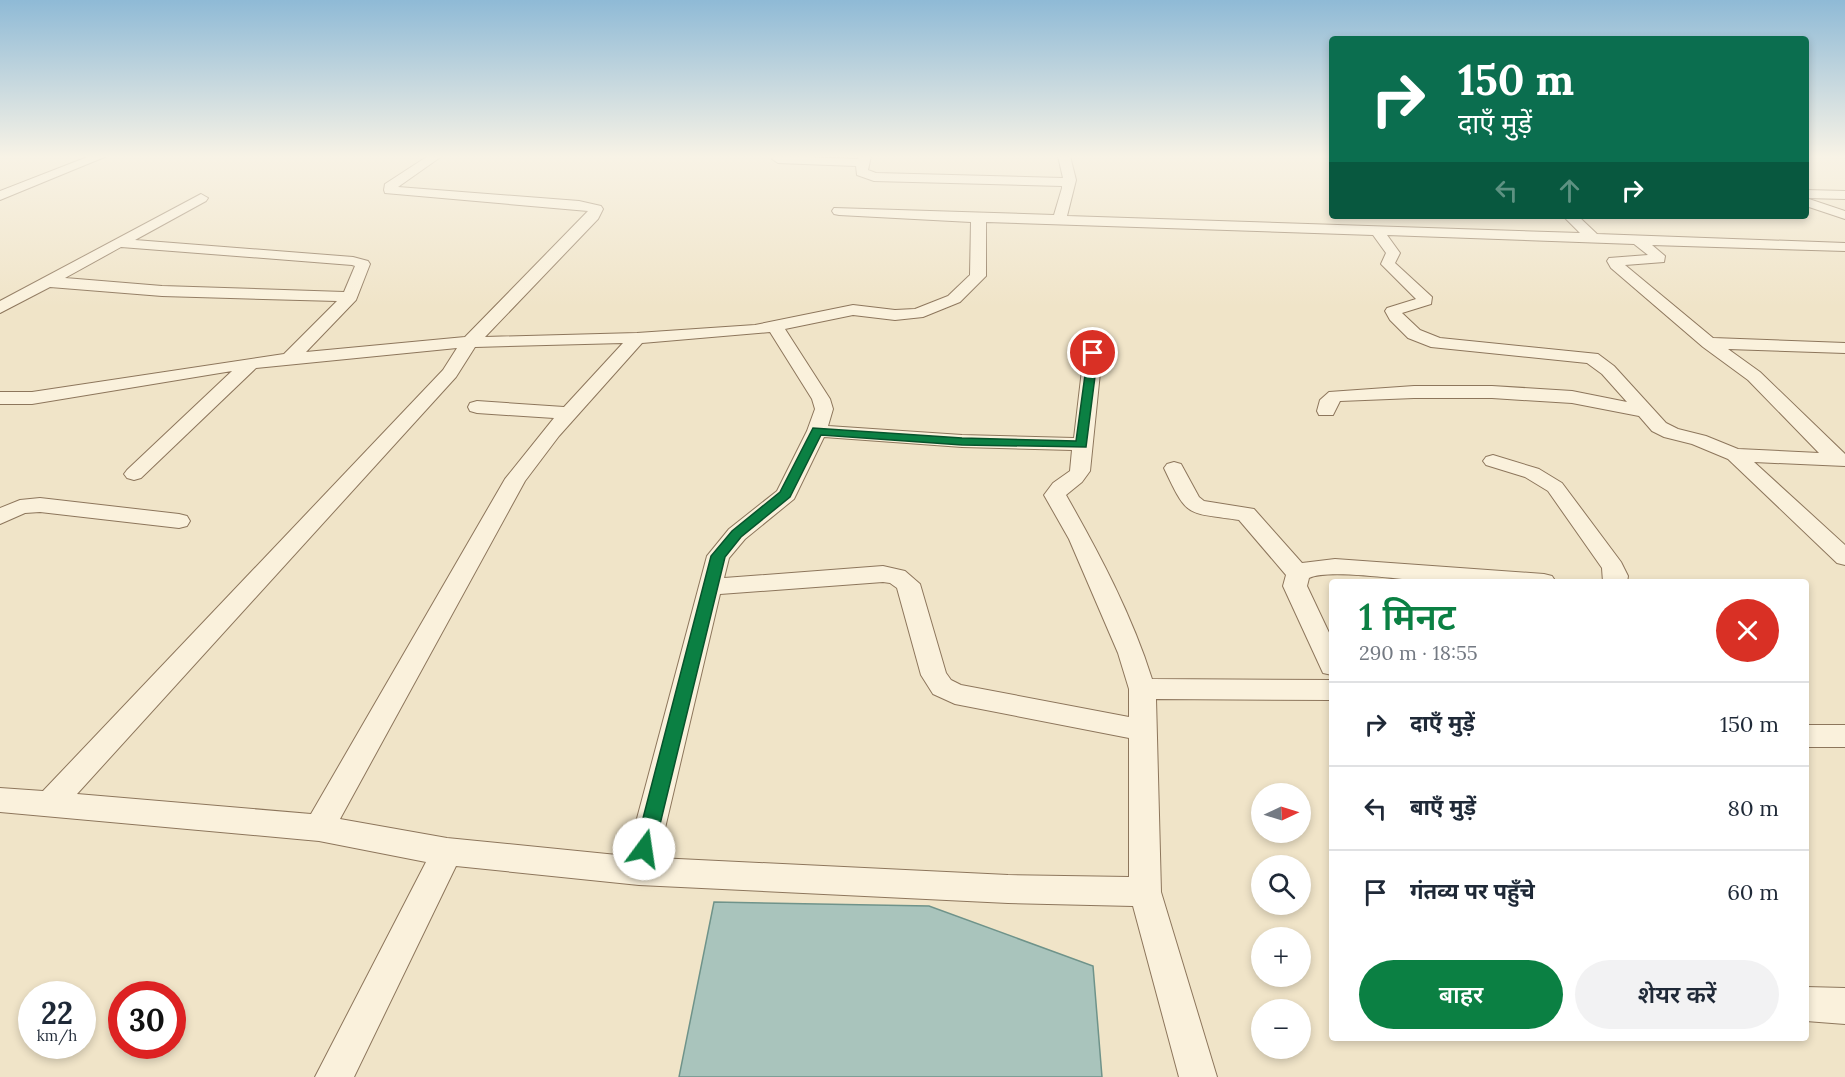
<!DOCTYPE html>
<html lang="hi">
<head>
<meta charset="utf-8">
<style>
	:root { --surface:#fff; --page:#f2f2f3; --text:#1f2937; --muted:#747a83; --line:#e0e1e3; --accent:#0b8043 }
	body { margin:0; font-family:Lora,"Noto Sans Devanagari",serif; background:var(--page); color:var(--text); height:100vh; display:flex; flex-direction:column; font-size:22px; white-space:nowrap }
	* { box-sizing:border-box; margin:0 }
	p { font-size:20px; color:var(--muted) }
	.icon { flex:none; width:33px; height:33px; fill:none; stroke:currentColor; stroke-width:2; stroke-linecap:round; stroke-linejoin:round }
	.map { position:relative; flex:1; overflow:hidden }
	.side { position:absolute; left:1329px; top:579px; width:480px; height:462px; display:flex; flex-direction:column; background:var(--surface); border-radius:6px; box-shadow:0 3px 9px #0003 }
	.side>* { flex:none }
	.hud { position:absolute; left:1329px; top:36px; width:480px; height:183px; border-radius:6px; box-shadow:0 3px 9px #0003; background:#0b6e4f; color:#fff; overflow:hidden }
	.needle { width:39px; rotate:86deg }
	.tools { position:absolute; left:1251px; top:783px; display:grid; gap:12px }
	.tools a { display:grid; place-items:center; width:60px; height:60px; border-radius:50%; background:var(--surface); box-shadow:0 3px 9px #0003; font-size:30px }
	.speed { position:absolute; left:18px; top:981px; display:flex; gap:12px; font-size:30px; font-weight:700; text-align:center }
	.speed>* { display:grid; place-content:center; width:78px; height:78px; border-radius:50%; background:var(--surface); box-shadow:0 3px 9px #0003; line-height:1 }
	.speed small { font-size:15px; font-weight:400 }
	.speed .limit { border:9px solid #d22; background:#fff; color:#111 }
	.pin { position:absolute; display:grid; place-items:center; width:51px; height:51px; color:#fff; margin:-26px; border:3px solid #fff; border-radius:50%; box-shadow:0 2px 6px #0007 }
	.me { position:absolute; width:66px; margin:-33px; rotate:14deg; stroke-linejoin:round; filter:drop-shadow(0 0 4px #0008) }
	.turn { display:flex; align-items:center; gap:21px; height:126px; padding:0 30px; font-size:27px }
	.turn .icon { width:78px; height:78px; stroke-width:2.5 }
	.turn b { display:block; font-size:42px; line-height:51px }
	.lanes { display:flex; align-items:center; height:57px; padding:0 30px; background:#0003; justify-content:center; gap:30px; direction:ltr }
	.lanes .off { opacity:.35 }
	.round { display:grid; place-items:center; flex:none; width:63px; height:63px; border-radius:32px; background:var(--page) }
	.overview { display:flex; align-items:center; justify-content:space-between; height:102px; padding:0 30px }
	h1 { font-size:36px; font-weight:600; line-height:45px; color:var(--accent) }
	.primary-button { display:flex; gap:12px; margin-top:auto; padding:12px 30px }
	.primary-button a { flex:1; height:69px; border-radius:36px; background:var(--accent); color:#fff; font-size:24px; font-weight:600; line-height:69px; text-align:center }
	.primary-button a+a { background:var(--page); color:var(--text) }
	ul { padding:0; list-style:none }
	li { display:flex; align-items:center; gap:18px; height:84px; padding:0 30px; border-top:2px solid var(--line) }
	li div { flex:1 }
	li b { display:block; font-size:22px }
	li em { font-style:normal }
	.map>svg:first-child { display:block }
</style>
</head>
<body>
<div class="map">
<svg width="1845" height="1077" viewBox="0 0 1845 1077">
	<rect width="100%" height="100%" fill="#f0e4c8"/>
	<polygon fill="#a9c4bc" stroke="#6f938a" stroke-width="1.5" points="714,902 929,906 1093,966 1102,1077 679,1077"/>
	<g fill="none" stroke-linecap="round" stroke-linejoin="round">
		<g stroke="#8d765c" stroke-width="2">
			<g id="minor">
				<polygon points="90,156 107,156 0,200 0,191"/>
				<path d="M 428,156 L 442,156 L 398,187 L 579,201 L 601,206 L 603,209 L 598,219 L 485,337 L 637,333 L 755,325 L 853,305 L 895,310 L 915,309 L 948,296 L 970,275 L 971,222 L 839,215 L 834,214 L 832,211 L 834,208 L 1054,215 L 1062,188 L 1062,186 L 874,181 L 857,175 L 856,166 L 778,163 L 772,159 L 775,156 L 858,159 L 859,156 L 871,156 L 868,170 L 876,173 L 1063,178 L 1058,156 L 1070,156 L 1076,180 L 1067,216 L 1580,233 L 1563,216 L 1578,216 L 1597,234 L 1845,243 L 1845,251 L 1652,245 L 1665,256 L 1664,262 L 1625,265 L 1713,338 L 1845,343 L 1845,353 L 1728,349 L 1760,372 L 1845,454 L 1845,466 L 1754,462 L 1845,545 L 1845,565 L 1837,563 L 1728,459 L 1692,444 L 1664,437 L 1652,431 L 1639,416 L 1572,403 L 1492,398 L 1414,398 L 1340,401 L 1333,415 L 1319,415 L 1317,411 L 1320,400 L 1329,392 L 1414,386 L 1492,386 L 1572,391 L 1627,402 L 1602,374 L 1587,363 L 1431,347 L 1408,338 L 1390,320 L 1385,311 L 1387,308 L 1416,299 L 1381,264 L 1386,253 L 1373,235 L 986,222 L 986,276 L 960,302 L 923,317 L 895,320 L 853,315 L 785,329 L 830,399 L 833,409 L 828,426 L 962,435 L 1074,438 L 1084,353 L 1087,349 L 1099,349 L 1102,353 L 1090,471 L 1082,482 L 1066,495 C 1099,553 1132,615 1152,679 L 1332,680 L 1332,700 L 1156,699 L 1161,892 L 1217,1077 L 1179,1077 L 1133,906 L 1008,903 L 639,885 L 456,866 L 354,1077 L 315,1077 L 426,862 L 319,841 L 0,812 L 0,788 L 43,791 L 443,370 L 457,348 L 256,368 L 141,478 L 134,480 L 127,478 L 124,474 L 127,470 L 232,371 L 32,404 L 0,404 L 0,392 L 32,392 L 284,354 L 337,301 L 162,296 L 50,287 L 0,313 L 0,301 L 201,194 L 208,198 L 206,201 L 135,240 L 353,257 L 368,261 L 370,264 L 356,300 L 306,352 L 465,337 L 588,211 L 385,193 L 384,190 L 385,184 ZM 1387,235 L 1634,244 L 1648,255 L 1609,258 L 1607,261 L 1611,268 L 1703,347 L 1748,380 L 1819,453 L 1738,449 L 1706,436 L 1678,429 L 1666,423 L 1614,366 L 1598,354 L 1440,338 L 1420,330 L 1402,313 L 1431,304 L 1432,297 L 1395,263 L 1400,253 ZM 121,247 L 352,265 L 355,266 L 344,292 L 162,286 L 65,278 ZM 770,332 L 812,399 L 815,409 L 807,431 L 777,491 L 729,529 L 707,556 L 627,856 L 447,838 L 340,819 L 525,481 L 559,436 L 642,343 ZM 623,343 L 564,407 L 477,401 L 470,403 L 468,407 L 470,411 L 477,413 L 554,418 L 505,479 L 311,814 L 77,794 L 456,377 L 475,347 ZM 824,437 L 962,447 L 1072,450 L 1070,471 L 1053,483 L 1044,495 L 1069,539 L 1118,653 L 1129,689 L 1129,717 L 961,685 L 951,680 L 946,673 L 920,584 L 905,571 L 883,566 L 724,578 L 729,558 L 745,539 L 794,499 ZM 883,582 L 890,583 L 897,588 L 921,675 L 933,694 L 955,704 L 1129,738 L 1129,877 L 1008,875 L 658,858 L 720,594 Z"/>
				<polygon points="1806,190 1845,191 1845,199 1806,198"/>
				<polygon points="1806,198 1845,211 1845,219 1806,206"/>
				<polygon points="1493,455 1539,469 1562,483 1621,562 1628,576 1627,582 1603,582 1602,568 1548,491 1525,477 1486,465 1483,461 1486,457"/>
				<path d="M 1174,462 L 1181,464 L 1199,497 L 1204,501 L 1254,509 L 1302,563 L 1335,559 L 1544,574 L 1552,576 L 1556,582 C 1516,582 1476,583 1436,582 C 1408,581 1330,568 1309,578 L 1307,586 L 1332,639 L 1332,675 L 1323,673 L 1283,586 L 1286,575 L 1239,520 C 1186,512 1188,519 1164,468 L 1167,464 Z"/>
				<polygon points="40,498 179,514 187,516 190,521 187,526 179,528 40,512 25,513 0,524 0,508 20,500"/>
				<rect x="1806" y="725" width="39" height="22"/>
				<polygon points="1806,987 1845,988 1845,1024 1806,1021"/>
			</g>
		</g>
		<use href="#minor" fill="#faf1dc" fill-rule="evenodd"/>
	</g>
	<linearGradient id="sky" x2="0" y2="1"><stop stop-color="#8fbad6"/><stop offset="0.51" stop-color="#f8f3e6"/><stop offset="1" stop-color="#f8f3e6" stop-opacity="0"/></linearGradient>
	<rect width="1845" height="307" fill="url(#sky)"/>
	<polygon fill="#0b8043" stroke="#07532c" stroke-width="1.5" points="1093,350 1098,353 1086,447 962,445 821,435 790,497 741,537 725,557 654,849 651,855 644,857 638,855 635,849 711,556 732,531 780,492 813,428 962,438 1076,441 1088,353"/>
</svg>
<div class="tools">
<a><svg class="needle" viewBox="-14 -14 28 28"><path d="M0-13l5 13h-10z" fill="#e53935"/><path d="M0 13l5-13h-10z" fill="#747a83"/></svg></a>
<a><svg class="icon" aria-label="search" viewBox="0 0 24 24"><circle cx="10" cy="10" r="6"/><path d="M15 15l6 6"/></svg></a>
<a>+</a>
<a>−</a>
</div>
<div class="speed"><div>22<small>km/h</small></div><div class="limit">30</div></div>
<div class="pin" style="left:1093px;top:353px;background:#d93025"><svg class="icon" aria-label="arrive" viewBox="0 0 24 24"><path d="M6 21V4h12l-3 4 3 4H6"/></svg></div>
<svg class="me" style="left:644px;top:849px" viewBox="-20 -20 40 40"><circle r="19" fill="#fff"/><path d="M0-13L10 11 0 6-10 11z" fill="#0b8043"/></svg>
<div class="hud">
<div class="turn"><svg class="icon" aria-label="right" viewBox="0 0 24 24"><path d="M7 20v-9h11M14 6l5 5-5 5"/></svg><div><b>150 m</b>दाएँ मुड़ें</div></div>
<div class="lanes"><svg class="icon off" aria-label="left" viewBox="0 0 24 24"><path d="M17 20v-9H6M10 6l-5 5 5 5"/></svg><svg class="icon off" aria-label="ahead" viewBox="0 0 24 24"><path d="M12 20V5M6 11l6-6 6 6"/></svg><svg class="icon" aria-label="right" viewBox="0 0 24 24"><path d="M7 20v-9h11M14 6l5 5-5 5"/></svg></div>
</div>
<section class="side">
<div class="overview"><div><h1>1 मिनट</h1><p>290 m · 18:55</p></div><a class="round" style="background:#d93025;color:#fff"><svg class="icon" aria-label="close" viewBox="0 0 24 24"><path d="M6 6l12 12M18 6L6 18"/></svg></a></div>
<ul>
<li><svg class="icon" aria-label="right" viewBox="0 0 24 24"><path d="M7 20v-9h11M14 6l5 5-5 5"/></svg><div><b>दाएँ मुड़ें</b></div><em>150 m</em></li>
<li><svg class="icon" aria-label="left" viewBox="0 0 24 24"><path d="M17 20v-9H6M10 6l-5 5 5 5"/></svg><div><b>बाएँ मुड़ें</b></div><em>80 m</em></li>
<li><svg class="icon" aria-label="arrive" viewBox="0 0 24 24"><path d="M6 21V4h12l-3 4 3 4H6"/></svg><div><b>गंतव्य पर पहुँचे</b></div><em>60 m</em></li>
</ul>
<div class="primary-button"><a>बाहर</a><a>शेयर करें</a></div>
</section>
</div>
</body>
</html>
